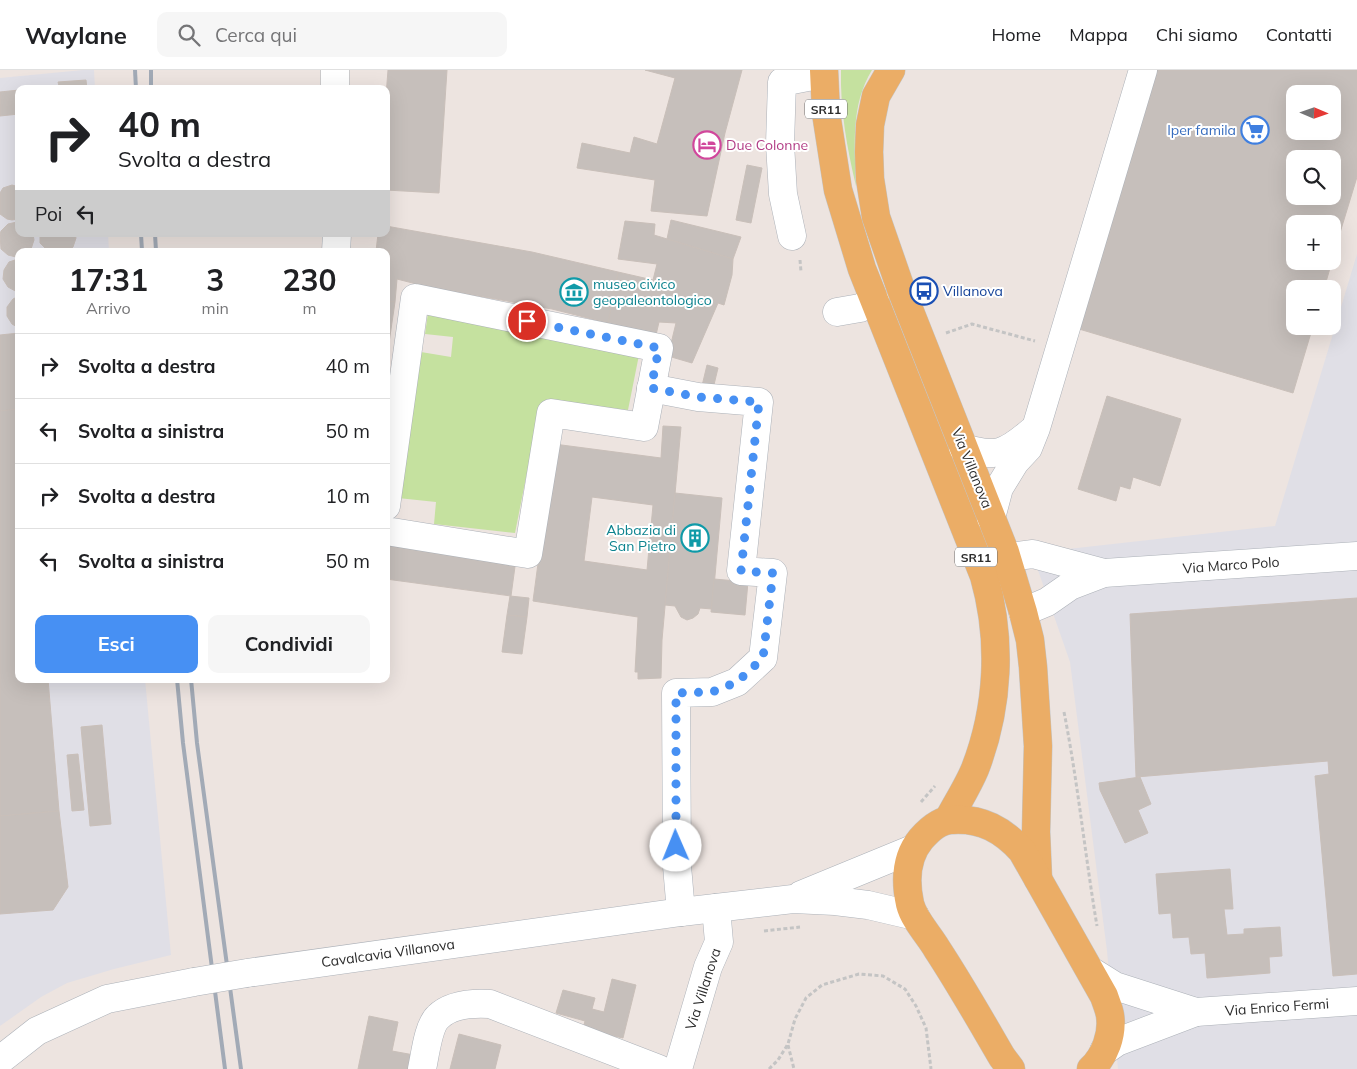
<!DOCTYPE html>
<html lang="it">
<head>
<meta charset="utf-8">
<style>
	:root { --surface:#fff; --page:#f6f6f6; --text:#202124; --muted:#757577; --line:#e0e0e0; --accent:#4790f3 }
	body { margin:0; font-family:Mulish,sans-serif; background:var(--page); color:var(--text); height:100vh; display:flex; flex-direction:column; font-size:19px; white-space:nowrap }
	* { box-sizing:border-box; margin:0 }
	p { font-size:16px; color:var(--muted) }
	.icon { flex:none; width:28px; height:28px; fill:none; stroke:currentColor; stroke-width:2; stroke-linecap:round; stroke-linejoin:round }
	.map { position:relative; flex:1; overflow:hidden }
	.side { position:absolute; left:15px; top:178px; width:375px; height:435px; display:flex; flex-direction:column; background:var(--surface); border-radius:10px; box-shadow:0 5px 20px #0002 }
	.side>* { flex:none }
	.banner { position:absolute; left:15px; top:15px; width:375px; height:152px; border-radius:10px; box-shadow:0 5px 20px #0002; background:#fff; color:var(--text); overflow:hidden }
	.needle { width:32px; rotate:92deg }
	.buttons { position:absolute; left:1286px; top:15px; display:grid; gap:10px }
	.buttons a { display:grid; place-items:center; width:55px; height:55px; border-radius:10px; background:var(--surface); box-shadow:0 5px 20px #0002; font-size:25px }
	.pin { position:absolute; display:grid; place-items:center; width:42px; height:42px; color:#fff; margin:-21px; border:2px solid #fff; border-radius:50%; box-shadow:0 1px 5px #0007 }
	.me { position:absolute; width:55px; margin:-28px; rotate:359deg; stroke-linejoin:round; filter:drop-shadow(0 0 4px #0008) }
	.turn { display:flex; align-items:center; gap:18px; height:105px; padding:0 20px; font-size:22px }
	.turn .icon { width:65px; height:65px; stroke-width:2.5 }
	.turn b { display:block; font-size:35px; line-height:42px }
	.then { display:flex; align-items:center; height:48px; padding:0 20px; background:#0003; gap:10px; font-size:19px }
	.eta { display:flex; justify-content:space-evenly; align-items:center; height:85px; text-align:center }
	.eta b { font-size:30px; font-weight:700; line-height:35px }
	.primary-button { display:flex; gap:10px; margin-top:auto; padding:10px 20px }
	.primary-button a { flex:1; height:58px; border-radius:10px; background:var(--accent); color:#fff; font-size:20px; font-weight:700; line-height:58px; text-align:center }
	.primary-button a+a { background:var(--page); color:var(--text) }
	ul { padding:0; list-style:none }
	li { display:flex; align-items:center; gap:15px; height:65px; padding:0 20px; border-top:1px solid var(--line) }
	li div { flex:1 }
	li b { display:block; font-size:19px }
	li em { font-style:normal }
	header { display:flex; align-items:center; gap:30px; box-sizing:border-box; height:70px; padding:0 25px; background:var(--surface); border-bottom:1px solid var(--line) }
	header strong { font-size:24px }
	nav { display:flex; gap:28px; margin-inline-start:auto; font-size:18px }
	.search { width:350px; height:45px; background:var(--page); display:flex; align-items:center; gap:12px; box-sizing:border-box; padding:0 18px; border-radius:10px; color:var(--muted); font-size:19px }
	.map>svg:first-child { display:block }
</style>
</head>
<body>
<header>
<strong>Waylane</strong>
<div class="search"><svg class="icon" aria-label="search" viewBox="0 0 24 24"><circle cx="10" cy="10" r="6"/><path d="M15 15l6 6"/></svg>Cerca qui</div>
<nav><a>Home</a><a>Mappa</a><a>Chi siamo</a><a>Contatti</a></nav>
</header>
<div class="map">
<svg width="1357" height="999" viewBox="0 0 1357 999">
	<rect width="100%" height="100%" fill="#ede4e0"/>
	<g fill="#e0dfe6">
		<polygon points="83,0 94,0 95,19 19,19 19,164 108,164 109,181 19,181 19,609 145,609 171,885 114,899 67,913 41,927 0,956 0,8"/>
		<polygon points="1357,184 1357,999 1118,999 1107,881 1070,592 1032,483 1275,456"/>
	</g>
	<g fill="#c5e19f">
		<path d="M 841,0 L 872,0 C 850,36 855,76 856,116 C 847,78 840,39 841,0 Z"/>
		<polygon points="428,243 639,285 628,340 548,331 539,342 515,463 434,454 436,432 398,428 421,282 451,287 453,267 425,264"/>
	</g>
	<g fill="#c6bfbb" stroke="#c9bfb9" fill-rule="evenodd">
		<polygon points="388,0 447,0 439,123 386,120 386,26"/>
		<polygon points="645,0 742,0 725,63 707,146 651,141 655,110 577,98 582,73 630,83 634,67 657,74 675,8"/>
		<path d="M 1156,0 L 1357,0 L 1357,107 L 1332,189 L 1332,154 L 1295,154 L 1295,191 L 1332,191 L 1324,219 L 1295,219 L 1295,256 L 1313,256 L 1293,323 L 1079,259 ZM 1295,24 L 1332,24 L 1332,61 L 1295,61 ZM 1295,89 L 1332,89 L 1332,126 L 1295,126 Z"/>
		<polygon points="86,10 87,19 30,19 59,16 58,12"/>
		<polygon points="19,20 19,44 0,46 0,22"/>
		<polygon points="747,95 762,98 751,153 736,150"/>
		<polygon points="12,115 19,117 19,149 12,150 7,149 0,144 0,123 3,118"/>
		<polygon points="671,150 741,167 733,189 667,169"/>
		<polygon points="625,151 655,154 654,165 733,189 732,205 724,235 718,233 692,293 668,286 676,253 659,252 656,265 607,256 618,202 653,210 657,194 618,189"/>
		<polygon points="17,152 19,152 19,164 33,164 34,170 31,179 29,181 19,181 19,187 16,187 8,185 1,179 0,165 1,161 8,154"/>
		<polygon points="386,156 532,182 618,202 608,253 552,239 428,217 397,209 395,232 386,231 386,181 376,181 378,164 386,164"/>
		<polygon points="40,164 75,164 76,168 73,177 68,181 48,181 40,173"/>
		<polygon points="18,189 19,189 19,223 8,217 3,209 4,200 9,192"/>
		<polygon points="19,226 19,258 12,254 7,246 7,237 13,229"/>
		<polygon points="386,231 395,232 386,293"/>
		<polygon points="19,263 19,339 0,341 0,265"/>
		<polygon points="707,295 718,298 712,323 701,320"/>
		<polygon points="1107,326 1181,349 1160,416 1133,407 1130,419 1120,416 1116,431 1078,419"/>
		<polygon points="19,339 19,609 48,609 59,741 0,746 0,341"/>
		<path d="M 663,356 L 681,357 L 662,570 L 661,608 L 638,609 L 638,602 L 635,602 L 638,547 L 533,531 L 554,374 L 661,388 ZM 592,427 L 653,435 L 647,500 L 584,491 Z"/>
		<polygon points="675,423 722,428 712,539 700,538 698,544 693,548 687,550 681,547 675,536 665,535"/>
		<polygon points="386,472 516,489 511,526 386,509"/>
		<polygon points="714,509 748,512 745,545 711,542"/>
		<polygon points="510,526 529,528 527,547 507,545"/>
		<polygon points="1357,528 1357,904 1333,906 1315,706 1329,704 1328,691 1136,707 1130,544"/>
		<polygon points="507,545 527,547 522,584 502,582"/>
		<polygon points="102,655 111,754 90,756 81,657"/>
		<polygon points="78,684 84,740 72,741 67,685"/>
		<polygon points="1140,707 1151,734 1138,740 1148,763 1125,773 1100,720 1099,713"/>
		<polygon points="59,741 68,817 53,840 0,844 0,746"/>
		<polygon points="1230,799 1233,839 1224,839 1227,865 1244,864 1244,859 1280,857 1282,886 1269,887 1270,903 1207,908 1205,883 1191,884 1189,867 1173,868 1171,843 1159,844 1156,804"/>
		<polygon points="612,909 636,915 623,968 583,959 585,951 556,943 563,920 595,928 592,939 604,942"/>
		<polygon points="369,946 398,952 392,981 414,985 411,999 358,999"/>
		<polygon points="459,964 501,975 495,999 450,999"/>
	</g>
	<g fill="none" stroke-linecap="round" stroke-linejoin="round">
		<g stroke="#acb1b8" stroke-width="29">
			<g id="minor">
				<polyline points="335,0 335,19"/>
				<polyline points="792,166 783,124 780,74 782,12 823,4"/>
				<polyline points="336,181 337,164"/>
				<polyline points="837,242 860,238 875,231"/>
				<polyline points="651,318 698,327 759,332 741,501 773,503 763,588 737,612 712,622 676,623 677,796 681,842"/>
				<path d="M 963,378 C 996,388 1005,384 1031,362"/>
				<polyline points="386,436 415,228 659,278 644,357 551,343 528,484 386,461"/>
				<polyline points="991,448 999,418 1015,392 1028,378 1036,358 1143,0"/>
				<polyline points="1006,489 1016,486 1033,484 1104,503"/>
				<polyline points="1023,542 1047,532 1070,516 1104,503 1357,486"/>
				<polyline points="801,825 913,779"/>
				<polyline points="1091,901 1115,916 1196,942 1357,931"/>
				<polyline points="247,903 681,842 793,829 835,831 868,835 915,846"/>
				<polyline points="1104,981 1117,972 1196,942"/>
				<polyline points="0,990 37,961 107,929 194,912"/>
				<path d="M 422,999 C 425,986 428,956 438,947 C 451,934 473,933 490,934 L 659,999"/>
				<polyline points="678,999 708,897 719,872 716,838"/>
			</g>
		</g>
		<g stroke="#c4c4c4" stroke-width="29">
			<g id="major">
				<path d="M 824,0 L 826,43 L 838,120 L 862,199 L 984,506 C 1002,569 999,637 975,699 C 968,716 957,733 948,750"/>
				<polyline points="891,0 876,26 870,55 869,82 870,109 876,147 901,219 1005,482 1023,542 1030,570 1033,597 1038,676 1036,762 1038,809"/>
				<path d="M 1011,999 L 1002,987 C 981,951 960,914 937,879 C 929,865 914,850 910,834 C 905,811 906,787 921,769 C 928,761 940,750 952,750 C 982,748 1003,760 1022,781 L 1104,926 C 1106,932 1109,939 1110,945 C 1113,964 1105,986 1091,999"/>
			</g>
		</g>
		<g stroke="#c4c4c4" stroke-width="3" stroke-dasharray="4 2.5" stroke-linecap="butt">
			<polyline points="800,190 801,202"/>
			<polyline points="946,263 972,254 1035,271"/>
			<path d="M 1064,642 C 1078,713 1085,785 1097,856"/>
			<polyline points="921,732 935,716"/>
			<polyline points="764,861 800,857"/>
			<polyline points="788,975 794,999"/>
			<polyline points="769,999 778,990 788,974 795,949 806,928 822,915 859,904 883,906 905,919 916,936 926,958 931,999"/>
		</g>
		<use href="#minor" stroke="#fff" stroke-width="28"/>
		<use href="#major" stroke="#ebad66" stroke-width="28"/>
		<g stroke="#a2aab6" stroke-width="4">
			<polyline points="135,0 136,19"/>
			<polyline points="151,0 151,19"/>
			<polyline points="141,164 142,181"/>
			<polyline points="155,164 156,181"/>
			<polyline points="177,609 183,673 225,999"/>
			<polyline points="191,609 197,673 241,999"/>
		</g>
		<g stroke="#acb1b8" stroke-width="29" stroke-linecap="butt">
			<polyline id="minor-bridge" points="194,912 247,903"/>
		</g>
		<use href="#minor-bridge" stroke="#fff" stroke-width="28"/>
	</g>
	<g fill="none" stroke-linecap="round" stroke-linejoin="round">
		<polyline stroke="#4790f3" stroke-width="9" stroke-dasharray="0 16.2" points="527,251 659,278 651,318 698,327 759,332 741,501 773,503 763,588 737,612 712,622 676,623 676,776"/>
	</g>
	<defs>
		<g id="supermarket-ring" transform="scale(1.4375)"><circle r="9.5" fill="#fff" stroke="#3f7fe0" stroke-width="1.5"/><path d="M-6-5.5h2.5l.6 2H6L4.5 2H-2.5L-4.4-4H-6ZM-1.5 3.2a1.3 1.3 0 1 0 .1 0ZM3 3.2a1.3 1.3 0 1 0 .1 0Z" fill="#3f7fe0"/></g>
		<g id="hotel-ring" transform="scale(1.4375)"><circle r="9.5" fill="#fff" stroke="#d1479c" stroke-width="1.5"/><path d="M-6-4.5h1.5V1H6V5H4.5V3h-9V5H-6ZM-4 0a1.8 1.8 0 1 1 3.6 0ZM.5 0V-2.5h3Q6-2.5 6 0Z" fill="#d1479c"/></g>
		<g id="bus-ring" transform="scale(1.4375)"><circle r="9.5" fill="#fff" stroke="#1a4fb4" stroke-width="1.5"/><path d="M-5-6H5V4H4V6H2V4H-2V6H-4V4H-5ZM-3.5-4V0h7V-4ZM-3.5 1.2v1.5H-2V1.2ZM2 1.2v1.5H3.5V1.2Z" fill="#1a4fb4"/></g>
		<g id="museum-ring" transform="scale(1.4375)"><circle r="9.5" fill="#fff" stroke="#0f9aa8" stroke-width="1.5"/><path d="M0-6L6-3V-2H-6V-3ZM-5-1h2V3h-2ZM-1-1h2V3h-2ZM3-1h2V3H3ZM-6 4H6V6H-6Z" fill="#0f9aa8"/></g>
		<g id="building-ring" transform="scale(1.4375)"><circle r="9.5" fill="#fff" stroke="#0f9aa8" stroke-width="1.5"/><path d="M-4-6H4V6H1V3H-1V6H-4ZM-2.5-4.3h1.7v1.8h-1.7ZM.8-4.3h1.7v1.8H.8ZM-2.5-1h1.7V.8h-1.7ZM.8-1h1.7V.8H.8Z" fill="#0f9aa8"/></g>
	</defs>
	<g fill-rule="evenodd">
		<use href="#supermarket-ring" x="1255" y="60"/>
		<use href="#hotel-ring" x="707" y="75"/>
		<use href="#bus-ring" x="924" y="221"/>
		<use href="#museum-ring" x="574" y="222"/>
		<use href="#building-ring" x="695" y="468"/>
	</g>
	<g text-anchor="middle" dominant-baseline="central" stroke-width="4" stroke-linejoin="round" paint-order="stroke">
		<g fill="#fff" stroke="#6b6b6b" stroke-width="1">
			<rect x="805" y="29.5" width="42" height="19" rx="4"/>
			<rect x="955" y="477.5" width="42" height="19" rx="4"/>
		</g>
		<g font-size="12" font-weight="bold" fill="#2c2c2c">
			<text x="826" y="39">SR11</text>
			<text x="976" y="487">SR11</text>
		</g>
		<g font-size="14" fill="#366cbe" stroke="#fff" text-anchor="end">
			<text x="1236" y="60">Iper famila</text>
		</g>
		<g font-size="14" fill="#b23c85" stroke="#fff" text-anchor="start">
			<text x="726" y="75">Due Colonne</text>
		</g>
		<g font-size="14" fill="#0d838f" stroke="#fff" text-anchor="start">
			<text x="593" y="214">museo civico<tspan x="593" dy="16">geopaleontologico</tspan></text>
			<text x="676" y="460" text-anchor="end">Abbazia di<tspan x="676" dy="16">San Pietro</tspan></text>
		</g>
		<g font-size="14" fill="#164399" stroke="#fff" text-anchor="start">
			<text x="943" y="221">Villanova</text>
		</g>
		<g font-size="14" fill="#2c2c2c" stroke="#fff">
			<text transform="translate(972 398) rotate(68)">Via Villanova</text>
			<text transform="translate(1231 495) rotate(-4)">Via Marco Polo</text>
			<text transform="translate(388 883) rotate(-8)">Cavalcavia Villanova</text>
			<text transform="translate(703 919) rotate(-72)">Via Villanova</text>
			<text transform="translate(1277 937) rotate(-4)">Via Enrico Fermi</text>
		</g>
	</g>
</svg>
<div class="buttons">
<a><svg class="needle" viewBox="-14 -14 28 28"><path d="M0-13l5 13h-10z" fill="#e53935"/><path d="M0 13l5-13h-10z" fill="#757577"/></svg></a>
<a><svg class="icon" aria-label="search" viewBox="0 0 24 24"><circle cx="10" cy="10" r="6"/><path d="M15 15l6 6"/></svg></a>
<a>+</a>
<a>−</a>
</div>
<div class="pin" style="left:527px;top:251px;background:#d93025"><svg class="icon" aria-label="arrive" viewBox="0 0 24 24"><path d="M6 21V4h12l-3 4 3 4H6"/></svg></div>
<svg class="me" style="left:676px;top:776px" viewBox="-20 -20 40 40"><circle r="19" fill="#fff"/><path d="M0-13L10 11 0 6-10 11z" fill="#4790f3"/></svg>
<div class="banner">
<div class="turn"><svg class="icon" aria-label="right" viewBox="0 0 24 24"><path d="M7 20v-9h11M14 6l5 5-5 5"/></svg><div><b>40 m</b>Svolta a destra</div></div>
<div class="then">Poi<svg class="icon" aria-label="left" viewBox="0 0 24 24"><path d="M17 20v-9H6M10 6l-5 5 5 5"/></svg></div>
</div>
<section class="side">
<div class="eta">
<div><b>17:31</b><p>Arrivo</p></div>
<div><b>3</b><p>min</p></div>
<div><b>230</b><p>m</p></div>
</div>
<ul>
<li><svg class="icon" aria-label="right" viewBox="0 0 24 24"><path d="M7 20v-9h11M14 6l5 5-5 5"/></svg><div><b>Svolta a destra</b></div><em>40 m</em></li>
<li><svg class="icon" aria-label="left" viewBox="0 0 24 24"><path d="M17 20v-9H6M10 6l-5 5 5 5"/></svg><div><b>Svolta a sinistra</b></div><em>50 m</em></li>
<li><svg class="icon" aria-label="right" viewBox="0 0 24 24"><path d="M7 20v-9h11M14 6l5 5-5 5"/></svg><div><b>Svolta a destra</b></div><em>10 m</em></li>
<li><svg class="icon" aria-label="left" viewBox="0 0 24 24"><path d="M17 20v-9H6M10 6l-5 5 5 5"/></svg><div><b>Svolta a sinistra</b></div><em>50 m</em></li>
</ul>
<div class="primary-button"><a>Esci</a><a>Condividi</a></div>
</section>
</div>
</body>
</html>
